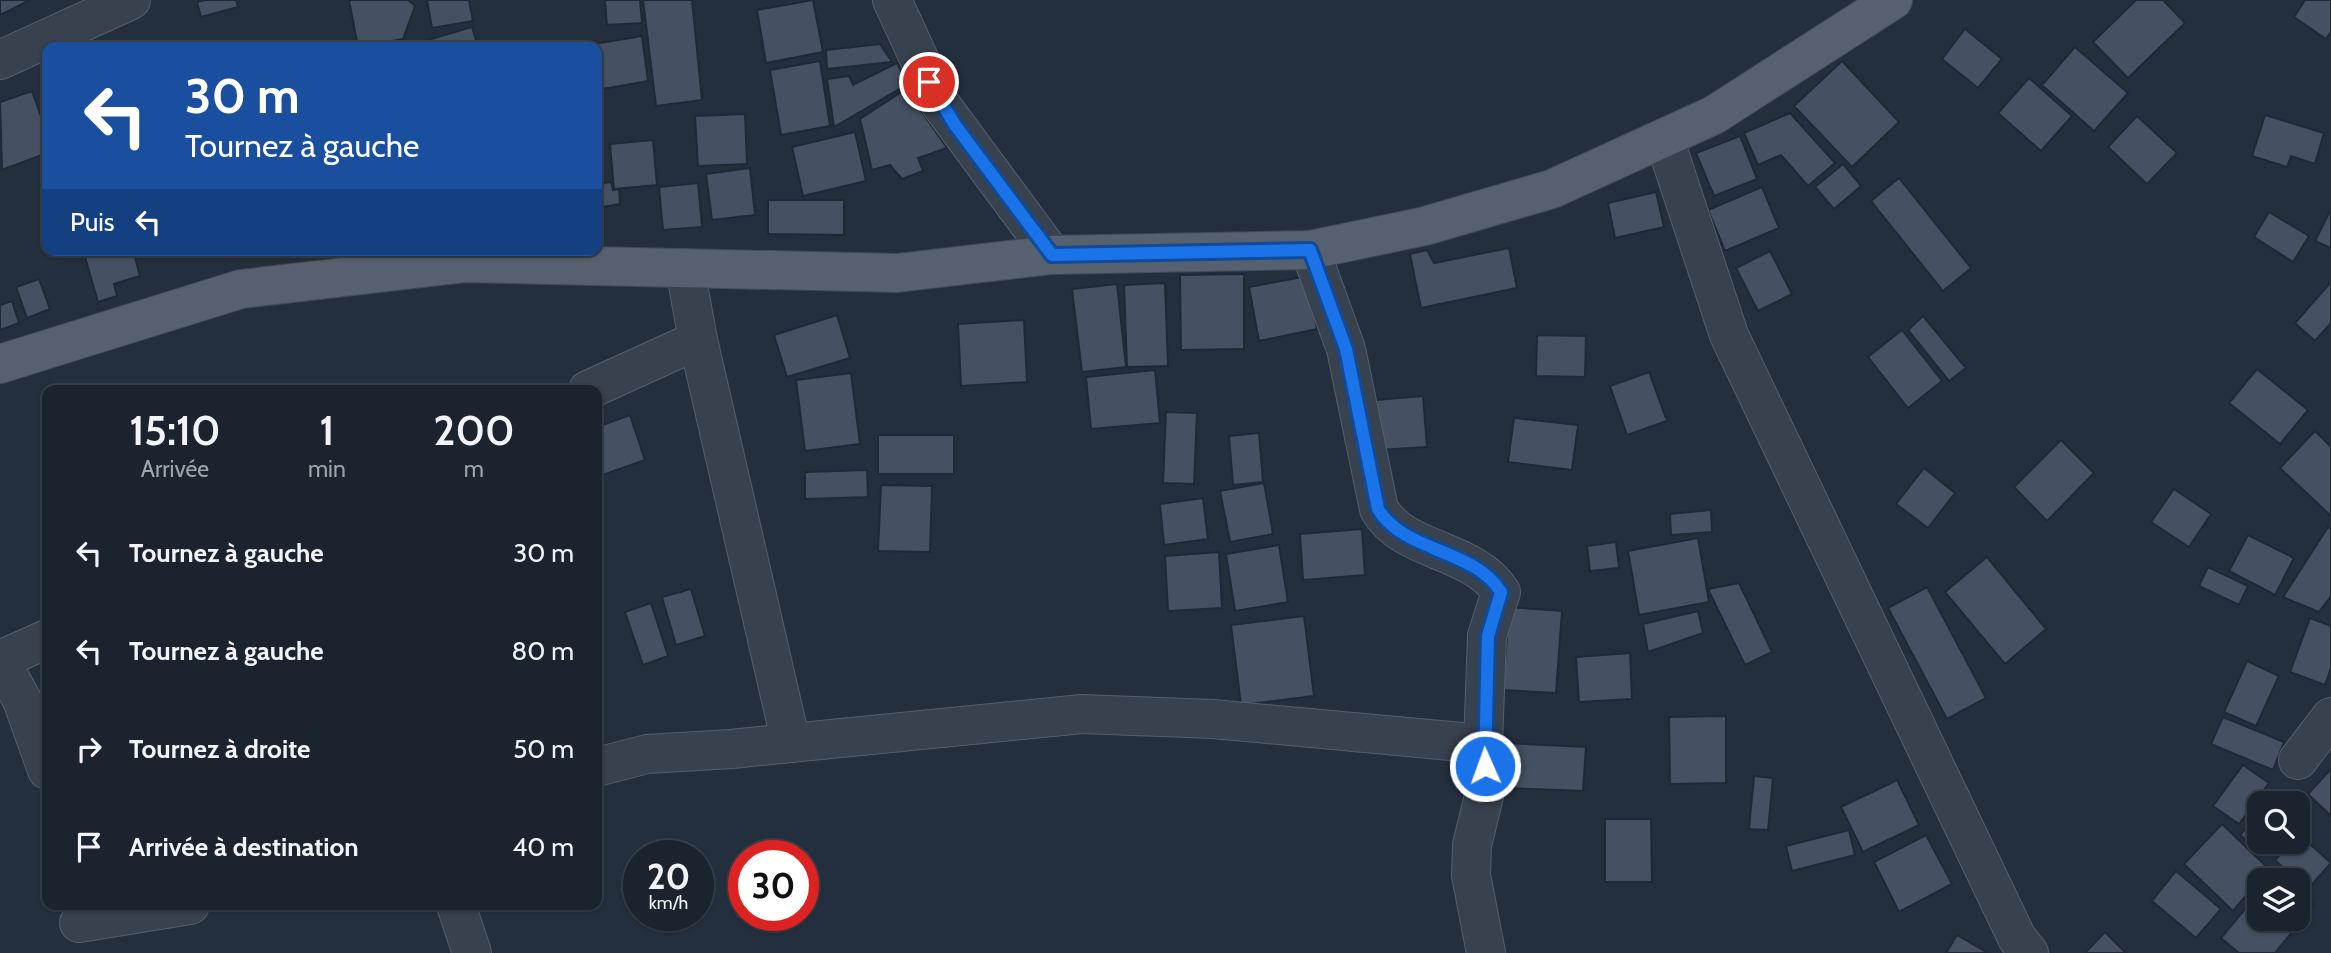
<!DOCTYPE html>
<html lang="fr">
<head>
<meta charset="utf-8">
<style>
	:root { --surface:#1b232e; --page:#242b36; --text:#f1f3f6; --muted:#a0a4aa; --line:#39404a }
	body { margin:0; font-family:Cabin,sans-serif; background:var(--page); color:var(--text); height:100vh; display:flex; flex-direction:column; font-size:26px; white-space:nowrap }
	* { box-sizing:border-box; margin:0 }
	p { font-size:23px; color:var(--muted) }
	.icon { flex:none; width:38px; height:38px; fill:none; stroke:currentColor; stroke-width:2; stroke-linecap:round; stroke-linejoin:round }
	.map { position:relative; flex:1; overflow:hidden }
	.sheet { position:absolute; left:42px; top:385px; width:560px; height:525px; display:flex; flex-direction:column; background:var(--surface); border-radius:14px; box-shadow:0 2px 5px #0004,0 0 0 2px var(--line) }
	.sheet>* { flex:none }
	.top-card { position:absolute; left:42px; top:42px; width:560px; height:214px; border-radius:14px; box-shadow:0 2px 5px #0004,0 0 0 2px var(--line); background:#1a4fa0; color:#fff; overflow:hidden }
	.fabs { position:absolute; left:2247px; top:791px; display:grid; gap:14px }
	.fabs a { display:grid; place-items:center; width:63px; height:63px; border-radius:14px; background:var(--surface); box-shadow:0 2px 5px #0004,0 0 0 2px var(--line); font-size:35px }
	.speed { position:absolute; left:623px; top:840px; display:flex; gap:14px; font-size:35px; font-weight:700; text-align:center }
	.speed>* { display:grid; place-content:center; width:91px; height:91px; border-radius:50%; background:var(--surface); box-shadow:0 2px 5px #0004,0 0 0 2px var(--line); line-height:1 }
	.speed small { font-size:18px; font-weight:400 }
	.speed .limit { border:10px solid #d22; background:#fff; color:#111 }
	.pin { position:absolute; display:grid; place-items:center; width:60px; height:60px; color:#fff; margin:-30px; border:4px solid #fff; border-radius:50%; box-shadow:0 2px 7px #0007 }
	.me { position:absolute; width:77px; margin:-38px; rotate:358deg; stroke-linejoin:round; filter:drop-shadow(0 0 5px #0008) }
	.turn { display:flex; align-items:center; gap:24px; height:147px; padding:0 28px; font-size:32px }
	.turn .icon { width:91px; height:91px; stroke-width:2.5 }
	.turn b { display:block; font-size:49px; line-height:60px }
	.then { display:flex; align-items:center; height:66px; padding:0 28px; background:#0003; gap:14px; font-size:26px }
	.eta { display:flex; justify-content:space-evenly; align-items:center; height:119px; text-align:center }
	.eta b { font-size:42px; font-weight:600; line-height:49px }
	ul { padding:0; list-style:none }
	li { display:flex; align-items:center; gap:21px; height:98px; padding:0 28px }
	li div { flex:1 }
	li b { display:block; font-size:26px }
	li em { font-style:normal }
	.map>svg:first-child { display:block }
</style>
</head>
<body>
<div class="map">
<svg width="2331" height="953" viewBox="0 0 2331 953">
	<rect width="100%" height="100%" fill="#242f3e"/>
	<g fill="#455162" stroke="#1f2835" stroke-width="2">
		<polygon points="0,0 30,0 0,15"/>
		<polygon points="205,0 236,0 238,7 201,17 197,2"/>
		<polygon points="349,0 408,0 415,6 403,39 358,47"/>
		<polygon points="427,0 469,0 473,21 432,28"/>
		<polygon points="605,0 640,0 642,23 607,25"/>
		<polygon points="643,0 692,0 702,100 656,106"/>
		<polygon points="813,0 823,52 766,63 757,10"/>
		<polygon points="2136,0 2163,0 2185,23 2128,78 2093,42"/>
		<polygon points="2305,0 2331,0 2331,32 2326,39 2294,17"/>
		<polygon points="472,27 478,47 423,47 421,42"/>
		<polygon points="1965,29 2002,59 1978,88 1942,59"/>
		<polygon points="642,36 648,81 597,90 597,47 576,47"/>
		<polygon points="880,44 892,62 827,69 826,50"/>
		<polygon points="2075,47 2128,93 2094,131 2042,85"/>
		<polygon points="820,61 830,126 781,135 770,70"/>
		<polygon points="1842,61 1899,122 1852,167 1794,106"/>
		<polygon points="897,63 908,84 834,127 827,79 849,76 853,85"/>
		<polygon points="2029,78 2072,116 2041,151 1998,113"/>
		<polygon points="906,89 947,148 918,158 923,171 902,179 890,165 872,170 860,119"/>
		<polygon points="32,91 47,133 47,153 2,170 0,102"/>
		<polygon points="1790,113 1835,163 1808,186 1781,155 1758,165 1744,133"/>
		<polygon points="745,114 747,164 698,166 695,116"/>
		<polygon points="2265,115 2324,133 2315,164 2291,156 2287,167 2252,156"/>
		<polygon points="2137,116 2177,153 2147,184 2108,147"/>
		<polygon points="855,132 866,181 803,196 792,147"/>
		<polygon points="1740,136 1757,179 1714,196 1696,153"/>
		<polygon points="653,140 657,185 614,189 610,144"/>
		<polygon points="1843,164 1861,186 1834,209 1815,187"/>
		<polygon points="750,168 755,215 712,220 706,174"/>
		<polygon points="1899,178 1971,268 1943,291 1871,201"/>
		<polygon points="611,182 613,190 619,189 620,204 597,208 597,184"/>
		<polygon points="698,183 702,227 663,230 659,187"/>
		<polygon points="1762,187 1779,228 1725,251 1708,210"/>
		<polygon points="1656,192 1664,227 1615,238 1608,203"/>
		<polygon points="768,200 844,200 844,235 768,234"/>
		<polygon points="2269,212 2309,236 2293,262 2254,237"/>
		<polygon points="2329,213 2331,214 2331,248 2315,241"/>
		<polygon points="1509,248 1517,288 1421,308 1410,254 1427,250 1434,263"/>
		<polygon points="83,250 133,250 140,276 114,284 117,296 98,302"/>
		<polygon points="1770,251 1792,294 1758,311 1736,268"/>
		<polygon points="1244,274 1244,349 1181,350 1180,275"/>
		<polygon points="1308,276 1317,329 1259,341 1249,287"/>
		<polygon points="39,279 50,309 27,318 16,287"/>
		<polygon points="2331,282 2331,323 2315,341 2295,323"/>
		<polygon points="1165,283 1168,366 1127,367 1124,285"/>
		<polygon points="1117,284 1126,367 1082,372 1072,289"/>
		<polygon points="12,301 19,323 0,330 0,305"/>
		<polygon points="837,315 850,358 787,377 774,335"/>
		<polygon points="1923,316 1966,368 1949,381 1908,330"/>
		<polygon points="1024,320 1027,382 961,386 958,324"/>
		<polygon points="1902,330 1942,381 1908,408 1868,357"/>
		<polygon points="1537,335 1586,336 1585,377 1536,376"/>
		<polygon points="2257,369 2308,410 2280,444 2229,403"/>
		<polygon points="1155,370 1160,423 1091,429 1086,377"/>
		<polygon points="1649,372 1667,421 1627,435 1610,386"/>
		<polygon points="851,373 860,444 805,451 796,380"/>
		<polygon points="1423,396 1427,447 1379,450 1376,400"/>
		<polygon points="1166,412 1197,413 1194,484 1163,483"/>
		<polygon points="630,415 645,460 597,477 597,427"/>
		<polygon points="1514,418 1578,425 1572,470 1508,462"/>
		<polygon points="2315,431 2331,447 2331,516 2280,468"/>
		<polygon points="1259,433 1263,482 1233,485 1229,436"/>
		<rect x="878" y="435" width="76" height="39"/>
		<polygon points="2061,440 2094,473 2047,521 2014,487"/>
		<polygon points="1924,468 1955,493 1928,528 1896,504"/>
		<polygon points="867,470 868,497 805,499 805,472"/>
		<polygon points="1264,483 1273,534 1230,542 1220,491"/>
		<polygon points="881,485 932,486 930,552 878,551"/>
		<polygon points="2174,489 2211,514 2189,547 2151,522"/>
		<polygon points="1203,498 1208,539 1164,545 1160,504"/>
		<polygon points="1711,510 1712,532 1671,535 1670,514"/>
		<polygon points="2328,527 2331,529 2331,596 2319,612 2283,597"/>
		<polygon points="1362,529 1365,575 1303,580 1300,534"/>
		<polygon points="2248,535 2294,558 2275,595 2229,571"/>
		<polygon points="1698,538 1709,602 1639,615 1628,551"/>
		<polygon points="1616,542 1619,568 1590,571 1587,546"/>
		<polygon points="1279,545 1288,602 1235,611 1226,554"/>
		<polygon points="1219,552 1222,608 1168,611 1165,556"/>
		<polygon points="1987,557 2046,629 2005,664 1945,592"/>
		<polygon points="2208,567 2248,586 2239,605 2199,586"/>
		<polygon points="1739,583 1772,652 1745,665 1708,589"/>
		<polygon points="1927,587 1986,698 1947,719 1888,608"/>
		<polygon points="691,589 705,636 676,645 662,597"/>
		<polygon points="651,603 668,656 643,665 625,612"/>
		<polygon points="1509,607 1562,611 1556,693 1503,690"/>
		<polygon points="1698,611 1703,633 1648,652 1643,624"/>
		<polygon points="1304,616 1314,696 1241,705 1231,625"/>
		<polygon points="2310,618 2331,626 2331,668 2325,685 2290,672"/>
		<polygon points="1630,653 1632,699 1579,702 1576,657"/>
		<polygon points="2247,661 2279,676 2256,726 2224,712"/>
		<polygon points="1726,716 1726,783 1670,784 1669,717"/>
		<polygon points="2223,717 2284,742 2273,770 2211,744"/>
		<polygon points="1506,743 1586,747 1583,791 1503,788"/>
		<polygon points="2243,765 2269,783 2239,824 2213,806"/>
		<polygon points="2331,769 2331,816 2308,794"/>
		<polygon points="1754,776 1773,778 1768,830 1749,829"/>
		<polygon points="1897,780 1919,825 1863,852 1841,807"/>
		<polygon points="2259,813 2259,842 2275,842 2263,855 2240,835"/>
		<polygon points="1605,819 1651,819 1652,882 1605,882"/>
		<polygon points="2222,824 2271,871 2259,880 2233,911 2184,864"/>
		<polygon points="1849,830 1855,855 1792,871 1786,846"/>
		<polygon points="2299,834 2331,863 2307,890 2275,860 2292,842 2298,842"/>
		<polygon points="1926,835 1952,884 1899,912 1874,862"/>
		<polygon points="2176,871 2221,909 2196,938 2152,901"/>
		<polygon points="2259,892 2259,919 2298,919 2298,892 2314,905 2275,953 2239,953 2221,938"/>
		<polygon points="2105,932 2126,953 2085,953"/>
		<polygon points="1957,935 1988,953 1946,953"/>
	</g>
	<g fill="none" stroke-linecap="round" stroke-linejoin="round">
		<g stroke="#565f6c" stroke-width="40">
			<g id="minor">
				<polyline points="892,0 939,102 1052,255"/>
				<polyline points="0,60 131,0"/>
				<polyline points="1664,138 1729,335 2017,938 2029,953"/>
				<path d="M 1310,250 L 1346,349 L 1379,509 C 1404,553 1473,548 1501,592 L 1487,636 L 1483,744 L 1486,788 L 1472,845 L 1471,875 L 1486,953"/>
				<polyline points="685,268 698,340 791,743"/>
				<polyline points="588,390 698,340"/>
				<polyline points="47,639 0,660 22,700 47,770"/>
				<polyline points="2298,760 2331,717"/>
				<polyline points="597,767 647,754 731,749 1082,714 1213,719 1483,744"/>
				<polyline points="456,905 472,953"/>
				<polyline points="79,923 190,905"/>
			</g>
		</g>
		<g stroke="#414a57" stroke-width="40">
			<polyline id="major" points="0,364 241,289 466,263 897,273 1052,255 1310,250 1425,226 1552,189 1714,115 1893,0"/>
		</g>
		<use href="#minor" stroke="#38414e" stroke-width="38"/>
		<use href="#major" stroke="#56606e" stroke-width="38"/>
	</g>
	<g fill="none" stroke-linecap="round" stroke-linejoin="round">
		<g stroke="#114b97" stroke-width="18">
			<path id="route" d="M 929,82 L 955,125 L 1052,255 L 1310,250 L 1346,349 L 1378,509 C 1405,553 1473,548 1501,592 L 1488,636 L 1485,766"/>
		</g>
		<use href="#route" stroke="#1a73e8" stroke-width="12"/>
	</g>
</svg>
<div class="fabs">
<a><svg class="icon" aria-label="search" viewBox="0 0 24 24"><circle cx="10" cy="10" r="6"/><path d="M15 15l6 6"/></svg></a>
<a><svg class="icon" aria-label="layers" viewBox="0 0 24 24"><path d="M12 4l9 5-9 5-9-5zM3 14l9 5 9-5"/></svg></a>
</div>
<div class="speed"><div>20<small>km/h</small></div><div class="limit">30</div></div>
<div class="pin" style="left:929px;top:82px;background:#d93025"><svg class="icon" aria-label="arrive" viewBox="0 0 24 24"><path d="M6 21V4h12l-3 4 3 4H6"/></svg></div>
<svg class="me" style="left:1485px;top:766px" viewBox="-20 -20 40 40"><circle r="17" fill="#1a73e8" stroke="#fff" stroke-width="3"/><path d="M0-11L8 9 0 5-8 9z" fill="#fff"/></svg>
<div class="top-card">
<div class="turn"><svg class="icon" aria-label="left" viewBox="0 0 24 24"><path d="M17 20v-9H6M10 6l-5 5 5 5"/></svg><div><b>30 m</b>Tournez à gauche</div></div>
<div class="then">Puis<svg class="icon" aria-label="left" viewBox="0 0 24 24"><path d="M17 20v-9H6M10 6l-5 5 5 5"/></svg></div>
</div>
<section class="sheet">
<div class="eta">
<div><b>15:10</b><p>Arrivée</p></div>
<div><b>1</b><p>min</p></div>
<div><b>200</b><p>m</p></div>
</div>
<ul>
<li><svg class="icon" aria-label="left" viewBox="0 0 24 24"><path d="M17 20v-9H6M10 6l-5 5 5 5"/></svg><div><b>Tournez à gauche</b></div><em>30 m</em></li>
<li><svg class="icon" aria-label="left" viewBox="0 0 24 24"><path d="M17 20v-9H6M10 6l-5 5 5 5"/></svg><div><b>Tournez à gauche</b></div><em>80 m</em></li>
<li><svg class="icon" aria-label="right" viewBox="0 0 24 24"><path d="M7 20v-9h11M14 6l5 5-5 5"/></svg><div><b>Tournez à droite</b></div><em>50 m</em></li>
<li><svg class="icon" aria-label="arrive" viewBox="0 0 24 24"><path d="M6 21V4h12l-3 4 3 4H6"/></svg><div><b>Arrivée à destination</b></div><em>40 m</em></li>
</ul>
</section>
</div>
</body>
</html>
